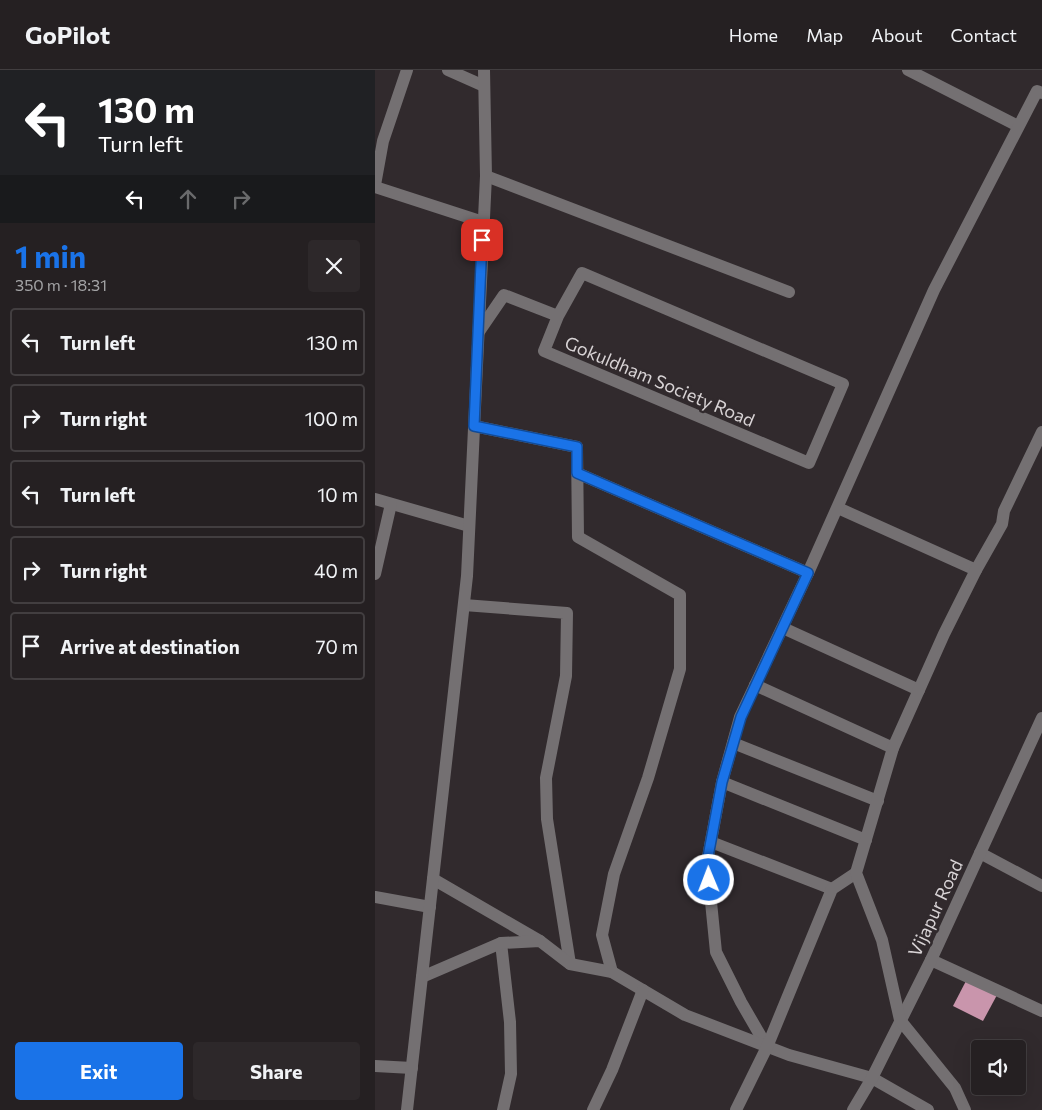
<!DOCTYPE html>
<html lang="en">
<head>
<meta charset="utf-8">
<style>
	:root { --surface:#252022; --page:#2d282a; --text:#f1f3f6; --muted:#a3a3a5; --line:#423e40; --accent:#1a73e8 }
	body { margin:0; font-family:Commissioner,sans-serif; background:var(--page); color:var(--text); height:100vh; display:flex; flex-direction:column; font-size:19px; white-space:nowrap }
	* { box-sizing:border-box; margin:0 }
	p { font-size:16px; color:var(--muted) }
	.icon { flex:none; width:28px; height:28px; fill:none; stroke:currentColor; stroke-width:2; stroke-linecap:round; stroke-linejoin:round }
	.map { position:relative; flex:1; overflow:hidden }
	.details { display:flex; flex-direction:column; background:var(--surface); width:375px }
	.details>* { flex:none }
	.guide { background:#202124; color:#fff; overflow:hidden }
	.buttons { position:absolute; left:596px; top:970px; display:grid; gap:10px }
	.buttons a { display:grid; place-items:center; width:55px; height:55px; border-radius:5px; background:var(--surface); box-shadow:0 5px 20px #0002,0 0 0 1px var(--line); font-size:25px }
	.pin { position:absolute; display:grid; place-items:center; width:42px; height:42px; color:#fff; margin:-21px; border-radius:10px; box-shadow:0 2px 8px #0006 }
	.me { position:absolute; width:55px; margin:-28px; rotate:359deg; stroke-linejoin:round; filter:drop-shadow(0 0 4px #0008) }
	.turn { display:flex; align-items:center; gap:18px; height:105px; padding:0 15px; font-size:22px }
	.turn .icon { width:65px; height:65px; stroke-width:2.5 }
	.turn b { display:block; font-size:35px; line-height:42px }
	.lanes { display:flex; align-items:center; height:48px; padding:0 15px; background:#0003; justify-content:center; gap:25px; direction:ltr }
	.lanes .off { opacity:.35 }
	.round { display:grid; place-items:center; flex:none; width:52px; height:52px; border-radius:5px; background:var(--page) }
	.summary { display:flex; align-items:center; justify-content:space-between; height:85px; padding:0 15px }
	h1 { font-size:30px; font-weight:700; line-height:38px; color:var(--accent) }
	.action { display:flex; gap:10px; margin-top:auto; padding:10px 15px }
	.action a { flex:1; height:58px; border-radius:5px; background:var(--accent); color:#fff; font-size:20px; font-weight:700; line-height:58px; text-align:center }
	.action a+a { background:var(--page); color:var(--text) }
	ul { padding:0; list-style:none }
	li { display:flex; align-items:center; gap:15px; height:68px; margin:0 10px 8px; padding:0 5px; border:2px solid var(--line); border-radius:5px }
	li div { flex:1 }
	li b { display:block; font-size:19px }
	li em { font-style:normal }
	header { display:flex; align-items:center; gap:30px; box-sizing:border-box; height:70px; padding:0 25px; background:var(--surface); border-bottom:1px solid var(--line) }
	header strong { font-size:24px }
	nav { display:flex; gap:28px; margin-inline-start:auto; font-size:18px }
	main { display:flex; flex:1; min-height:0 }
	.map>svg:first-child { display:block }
</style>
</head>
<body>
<header>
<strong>GoPilot</strong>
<nav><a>Home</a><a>Map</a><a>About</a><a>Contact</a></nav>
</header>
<main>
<section class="details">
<div class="guide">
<div class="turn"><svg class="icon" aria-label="left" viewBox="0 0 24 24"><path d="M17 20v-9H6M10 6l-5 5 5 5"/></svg><div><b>130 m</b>Turn left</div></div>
<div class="lanes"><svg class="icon" aria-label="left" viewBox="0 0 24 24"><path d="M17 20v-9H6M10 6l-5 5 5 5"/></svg><svg class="icon off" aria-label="ahead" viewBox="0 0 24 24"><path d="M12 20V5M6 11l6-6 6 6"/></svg><svg class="icon off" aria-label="right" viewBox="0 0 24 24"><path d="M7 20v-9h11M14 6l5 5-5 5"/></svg></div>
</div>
<div class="summary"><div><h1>1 min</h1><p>350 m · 18:31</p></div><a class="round"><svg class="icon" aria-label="close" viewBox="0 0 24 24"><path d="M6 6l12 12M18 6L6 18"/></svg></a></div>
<ul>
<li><svg class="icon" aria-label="left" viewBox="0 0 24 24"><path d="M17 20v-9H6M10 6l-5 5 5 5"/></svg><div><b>Turn left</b></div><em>130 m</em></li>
<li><svg class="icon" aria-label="right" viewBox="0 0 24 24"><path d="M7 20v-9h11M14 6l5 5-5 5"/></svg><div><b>Turn right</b></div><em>100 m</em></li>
<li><svg class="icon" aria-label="left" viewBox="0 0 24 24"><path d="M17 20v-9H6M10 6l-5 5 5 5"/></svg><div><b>Turn left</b></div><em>10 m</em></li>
<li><svg class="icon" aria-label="right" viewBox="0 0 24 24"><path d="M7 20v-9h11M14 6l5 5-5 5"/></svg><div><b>Turn right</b></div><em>40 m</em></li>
<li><svg class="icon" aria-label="arrive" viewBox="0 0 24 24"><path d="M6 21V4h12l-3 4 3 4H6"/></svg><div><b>Arrive at destination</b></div><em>70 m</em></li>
</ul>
<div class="action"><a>Exit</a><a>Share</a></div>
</section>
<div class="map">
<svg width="667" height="1040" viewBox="0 0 667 1040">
	<rect width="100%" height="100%" fill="#312a2d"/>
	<polygon fill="#c995ac" points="592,909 622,925 608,951 578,936"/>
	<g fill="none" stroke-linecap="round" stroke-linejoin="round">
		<g stroke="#747072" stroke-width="12">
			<polyline points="73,0 109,16"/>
			<polyline points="533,0 643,56"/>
			<polyline points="111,106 414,222"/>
			<polyline points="0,115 8,71 32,0"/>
			<polyline points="0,117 108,152"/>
			<polyline points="103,263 129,225 183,246 169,281 434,393 468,314 207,203 183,246"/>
			<polyline points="99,356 202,377 203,467 305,525 305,599 273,708 239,804 227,865 237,902"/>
			<polyline points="202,403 433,503 365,647 347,712 332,792 341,882 366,932 392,977"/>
			<polyline points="0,429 94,456"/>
			<polyline points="463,438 601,500"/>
			<polyline points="433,503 559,220 662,21 667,23"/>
			<polyline points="0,504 16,434"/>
			<polyline points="89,535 192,543 191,606 171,708 172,749 195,894"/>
			<polyline points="408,558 544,620"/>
			<polyline points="380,615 518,678"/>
			<polyline points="358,673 503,731"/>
			<polyline points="347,712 491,770"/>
			<polyline points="336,772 457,819"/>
			<polyline points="605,783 667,816"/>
			<polyline points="58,809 165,871"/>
			<polyline points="0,827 55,837"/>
			<polyline points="126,873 135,952 136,1004 128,1040"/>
			<polyline points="556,890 667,941"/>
			<polyline points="47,907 126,873 165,871 195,894 237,902 310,945 414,985 497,1008 553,1040"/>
			<polyline points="0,996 37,998"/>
			<polyline points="32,1040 92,506 111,106 109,0"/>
			<polyline points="218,1040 237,1000 268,920"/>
			<polyline points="361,1040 392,977 457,819 481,803"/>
			<polyline points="478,1040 497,1008 556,890 667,648"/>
			<polyline points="590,1040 580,1018 525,950 507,870 481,803 518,678 569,564 601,500 627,454 629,441 667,362"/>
		</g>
	</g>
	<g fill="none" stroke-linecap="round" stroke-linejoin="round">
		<g stroke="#114b97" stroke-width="12">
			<polyline id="route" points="107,170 99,356 202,377 202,403 433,503 366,647 347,712 332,792 334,810"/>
		</g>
		<use href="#route" stroke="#1a73e8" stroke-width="9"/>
	</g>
	<g text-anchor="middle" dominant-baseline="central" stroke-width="5" stroke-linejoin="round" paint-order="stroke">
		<g font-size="18" fill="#d8d3d5" stroke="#312a2d">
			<text transform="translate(285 311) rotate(23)">Gokuldham Society Road</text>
			<text transform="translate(560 838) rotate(-65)">Vijapur Road</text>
		</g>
	</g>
</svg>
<div class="buttons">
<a><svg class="icon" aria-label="sound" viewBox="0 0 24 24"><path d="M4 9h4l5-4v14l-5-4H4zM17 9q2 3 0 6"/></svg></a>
</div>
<div class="pin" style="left:107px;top:170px;background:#d93025"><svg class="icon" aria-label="arrive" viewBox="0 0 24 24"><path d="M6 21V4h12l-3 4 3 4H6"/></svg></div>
<svg class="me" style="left:334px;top:810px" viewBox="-20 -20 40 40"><circle r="17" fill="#1a73e8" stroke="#fff" stroke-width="3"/><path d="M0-11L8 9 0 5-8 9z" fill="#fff"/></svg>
</div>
</main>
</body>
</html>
